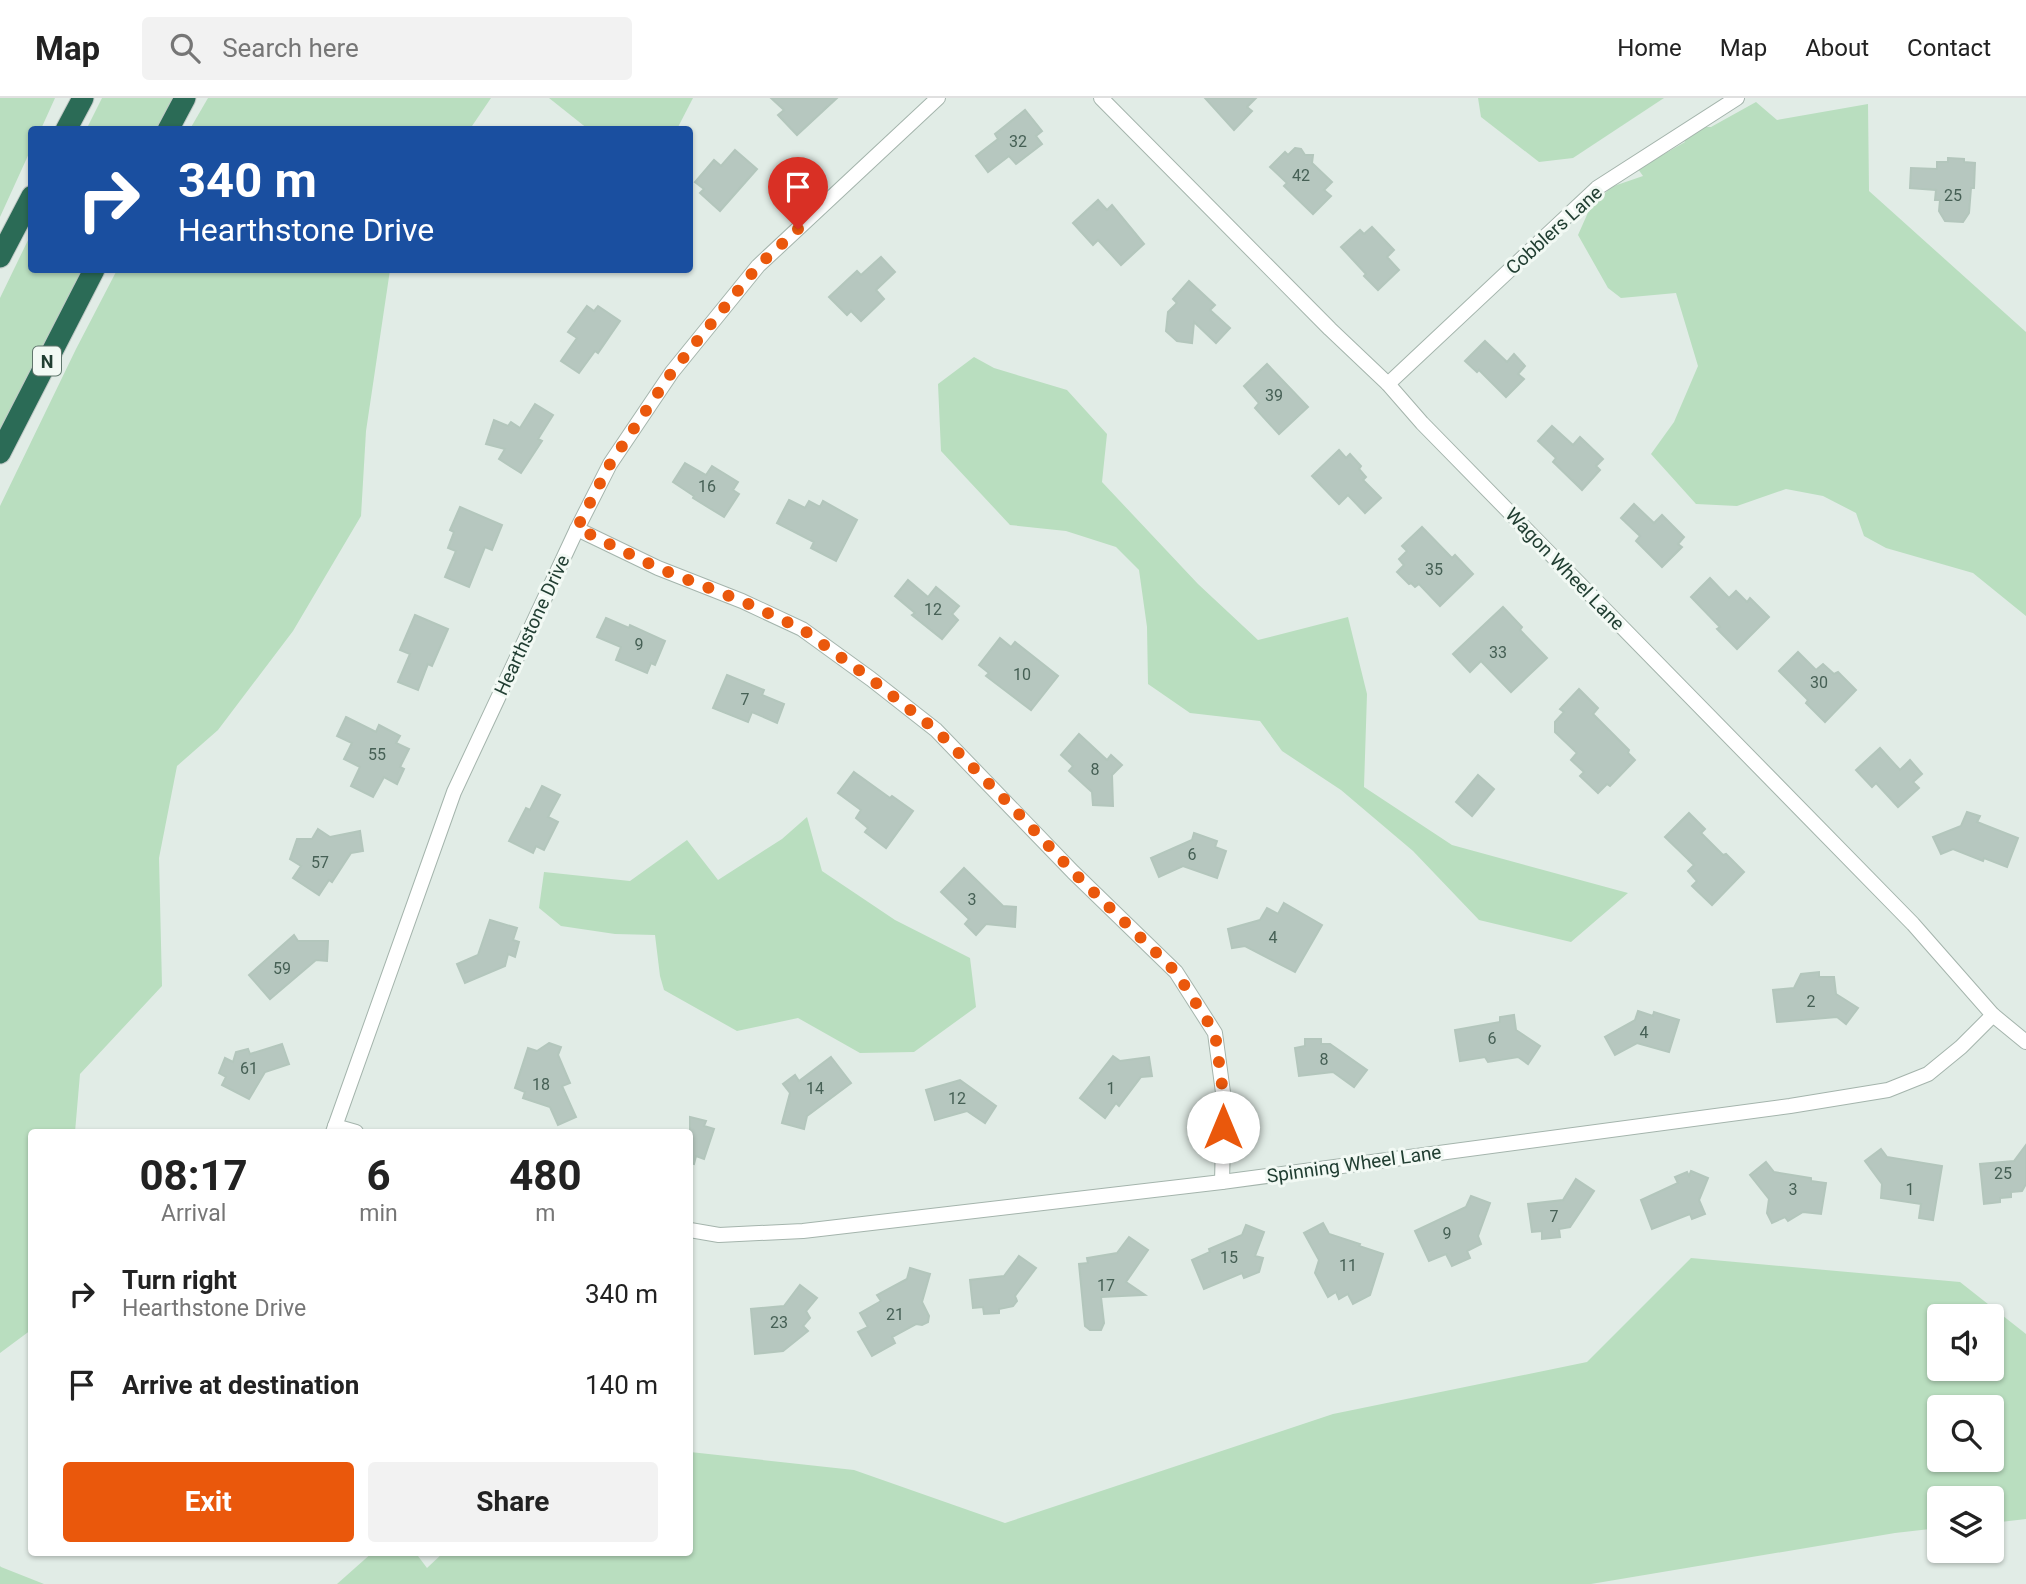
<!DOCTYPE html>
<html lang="en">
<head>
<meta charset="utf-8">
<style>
	:root { --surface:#fff; --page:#f2f2f2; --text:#222; --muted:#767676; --line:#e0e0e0; --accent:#ea580c }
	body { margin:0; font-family:Roboto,sans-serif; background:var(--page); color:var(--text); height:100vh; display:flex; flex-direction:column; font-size:26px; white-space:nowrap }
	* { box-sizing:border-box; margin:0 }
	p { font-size:23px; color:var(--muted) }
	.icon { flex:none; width:38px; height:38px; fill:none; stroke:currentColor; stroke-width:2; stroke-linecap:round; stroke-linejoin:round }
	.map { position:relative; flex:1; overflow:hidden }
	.panel { position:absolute; left:28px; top:1031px; width:665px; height:427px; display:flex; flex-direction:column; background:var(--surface); border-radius:7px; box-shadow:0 2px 5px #0004 }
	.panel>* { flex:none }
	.banner { position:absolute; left:28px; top:28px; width:665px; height:147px; border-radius:7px; box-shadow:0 2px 5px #0004; background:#1a4fa0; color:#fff; overflow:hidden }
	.controls { position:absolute; left:1927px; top:1206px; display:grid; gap:14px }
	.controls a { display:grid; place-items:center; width:77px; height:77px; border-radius:7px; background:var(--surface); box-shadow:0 2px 5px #0004; font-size:35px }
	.pin { position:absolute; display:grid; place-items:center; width:60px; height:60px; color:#fff; margin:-72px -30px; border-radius:50% 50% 50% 0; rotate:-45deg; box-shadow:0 0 7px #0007 }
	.pin .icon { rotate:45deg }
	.me { position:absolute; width:77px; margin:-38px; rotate:0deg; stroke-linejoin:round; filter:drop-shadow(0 0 5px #0008) }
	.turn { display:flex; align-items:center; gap:24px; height:147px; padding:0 35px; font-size:32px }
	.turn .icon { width:91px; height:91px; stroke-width:2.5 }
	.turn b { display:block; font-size:49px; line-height:60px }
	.eta { display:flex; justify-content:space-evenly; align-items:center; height:119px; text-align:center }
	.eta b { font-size:42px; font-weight:700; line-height:49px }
	.button { display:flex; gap:14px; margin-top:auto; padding:14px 35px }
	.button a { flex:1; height:80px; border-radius:7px; background:var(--accent); color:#fff; font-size:28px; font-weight:700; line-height:80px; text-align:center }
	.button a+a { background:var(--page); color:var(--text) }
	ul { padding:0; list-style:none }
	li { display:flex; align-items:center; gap:21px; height:91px; padding:0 35px }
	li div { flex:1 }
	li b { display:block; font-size:26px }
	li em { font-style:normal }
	header { display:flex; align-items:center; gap:42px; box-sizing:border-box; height:98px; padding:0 35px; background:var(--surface); border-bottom:2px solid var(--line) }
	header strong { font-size:33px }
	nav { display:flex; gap:38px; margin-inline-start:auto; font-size:24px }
	.search { width:490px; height:63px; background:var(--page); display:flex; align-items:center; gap:18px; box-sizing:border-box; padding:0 24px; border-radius:7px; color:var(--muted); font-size:26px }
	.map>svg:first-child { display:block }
</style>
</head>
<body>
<header>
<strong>Map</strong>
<div class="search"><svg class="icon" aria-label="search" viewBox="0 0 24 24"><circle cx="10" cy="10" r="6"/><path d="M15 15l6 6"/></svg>Search here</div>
<nav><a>Home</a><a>Map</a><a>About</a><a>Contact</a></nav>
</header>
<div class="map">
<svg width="2026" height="1486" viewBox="0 0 2026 1486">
	<rect width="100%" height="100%" fill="#e1ece6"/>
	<g fill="#b9debf" fill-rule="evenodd">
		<polygon points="0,0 55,0 41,31 32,32 31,51 0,119"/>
		<polygon points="102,0 177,0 160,31 86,32"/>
		<polygon points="208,0 491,0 470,31 190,31"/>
		<polygon points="549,0 693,0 677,31 588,31"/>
		<polygon points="1478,0 1664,0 1573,60 1539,64 1481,19"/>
		<polygon points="1756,4 1777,22 1868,6 1869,93 2026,234 2026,518 1973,475 1886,450 1864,438 1856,415 1823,398 1786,391 1737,408 1696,406 1651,356 1674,324 1698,268 1676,195 1621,200 1608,190 1578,137 1590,110 1611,89 1643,78 1638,71 1685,44 1682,40 1704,29 1711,29"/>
		<polygon points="31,136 32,172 84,172 45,244 0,335 0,200"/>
		<polygon points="117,172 390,172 366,333 361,418 293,533 218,632 177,668 159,760 162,888 80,976 75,1034 32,1034 31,1232 0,1255 0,408 76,251"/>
		<polygon points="974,259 994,270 1067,292 1107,336 1102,384 1198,486 1258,542 1348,519 1367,596 1364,689 1452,747 1628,795 1571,844 1479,822 1413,753 1341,692 1282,653 1260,623 1190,615 1148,586 1147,529 1139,472 1116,449 1066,433 1010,427 941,353 938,286"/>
		<polygon points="807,719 822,773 895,822 970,860 976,909 914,954 860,955 798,920 737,933 664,892 660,878 655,837 615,836 561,828 539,810 544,774 630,783 687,742 718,782 782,741"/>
		<path d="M 1691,1160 L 1960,1184 L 2026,1236 L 2026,1421 L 1992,1425 L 1992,1400 L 1939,1400 L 1939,1430 L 1895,1435 L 1591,1486 L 337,1486 L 373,1454 L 415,1454 L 427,1470 L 444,1454 L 690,1454 L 690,1354 L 854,1372 L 1005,1425 L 1333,1316 L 1587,1264 ZM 1939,1218 L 1992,1218 L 1992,1270 L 1939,1270 ZM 1939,1309 L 1992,1309 L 1992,1362 L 1939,1362 Z"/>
		<polygon points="0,1468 1,1469 44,1486 0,1486"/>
	</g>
	<g fill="#b6c7bf" stroke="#b3c6bc" stroke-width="2">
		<polygon points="771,0 837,0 797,37 778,17 784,12"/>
		<polygon points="1205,0 1256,0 1247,9 1252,13 1234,32"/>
		<polygon points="1025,12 1042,33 1036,38 1042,46 1016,66 1009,58 988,74 976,58 998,41 995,36"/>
		<polygon points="1295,50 1301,51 1305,57 1313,57 1312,65 1332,84 1324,92 1331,98 1313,116 1284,88 1287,85 1270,69 1285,54 1288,57"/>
		<polygon points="735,52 757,71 720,113 700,95 704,91 695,84 714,62 721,68"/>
		<polygon points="1948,60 1964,61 1964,64 1975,65 1974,90 1971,90 1969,115 1963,124 1945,123 1939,113 1940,102 1935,102 1936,92 1910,90 1911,70 1937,71 1937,64 1948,64"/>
		<polygon points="1098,102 1107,112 1112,107 1144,146 1121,167 1098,142 1093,147 1073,125"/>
		<polygon points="1372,129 1394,152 1387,159 1399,172 1378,192 1364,178 1366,176 1341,149 1360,132 1364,136"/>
		<polygon points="881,159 895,174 876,192 884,201 861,223 851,213 847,217 829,199 857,173 861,177"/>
		<polygon points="1189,183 1215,207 1210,212 1230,230 1216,245 1194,224 1192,245 1177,243 1166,233 1168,214 1177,205 1173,201"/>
		<polygon points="587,208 594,213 598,208 620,223 598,255 595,253 579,275 561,263 577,240 568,234"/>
		<polygon points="1485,243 1507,264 1514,256 1525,268 1518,276 1524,281 1506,299 1479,272 1477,274 1465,263"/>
		<polygon points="1267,266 1308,309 1279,336 1255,310 1259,305 1244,288"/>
		<polygon points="535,306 553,317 538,341 542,343 521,375 499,361 505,351 486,346 494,322 508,328 511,324 520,330"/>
		<polygon points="1552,328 1573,347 1580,339 1603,361 1596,368 1600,372 1582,392 1553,364 1556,360 1538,343"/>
		<polygon points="1339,352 1346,360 1350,356 1361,368 1359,371 1366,379 1363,382 1381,400 1365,415 1348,397 1339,406 1312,378"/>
		<polygon points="685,365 706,377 712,368 738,384 733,392 739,396 724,419 693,400 694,398 673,384"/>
		<polygon points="789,402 805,410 809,403 820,409 823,403 857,422 836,463 811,450 814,444 777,425"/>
		<polygon points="1634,406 1654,425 1662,417 1684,439 1678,446 1682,449 1662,469 1636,443 1640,438 1621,420"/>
		<polygon points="460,409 502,427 492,452 485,449 469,489 445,479 456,453 448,450 454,434 450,432"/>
		<polygon points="1422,429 1452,460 1455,457 1473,476 1440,508 1419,486 1415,489 1411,485 1409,486 1397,474 1404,467 1399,461 1407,453 1402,448"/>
		<polygon points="1710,480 1729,500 1736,493 1747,504 1750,500 1769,519 1737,551 1717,531 1720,529 1691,499"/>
		<polygon points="908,482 928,499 936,489 959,508 952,516 958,522 942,541 912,517 915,515 895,498"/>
		<polygon points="1503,509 1522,529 1520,532 1547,560 1511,594 1481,563 1470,574 1453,556"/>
		<polygon points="415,517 448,531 432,568 428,566 418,592 398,584 410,556 400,552"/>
		<polygon points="606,520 629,530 630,527 665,543 655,567 651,565 647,575 616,562 621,549 597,539"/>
		<polygon points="1000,540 1011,549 1015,544 1058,578 1031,612 986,578 989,575 979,567"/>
		<polygon points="1798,554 1816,572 1823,566 1834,576 1838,574 1856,592 1825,624 1806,605 1808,602 1779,573"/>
		<polygon points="727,577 764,592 762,597 784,606 777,625 752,614 748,624 713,610"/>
		<polygon points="1579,591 1598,610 1593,616 1629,652 1628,655 1635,662 1610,688 1607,686 1598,695 1580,678 1584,674 1571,662 1577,655 1555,634 1555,624 1564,614 1560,611"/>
		<polygon points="346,619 376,634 379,627 400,638 396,645 409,651 400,669 404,671 397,686 384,679 373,699 351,688 360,669 344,661 352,645 337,638"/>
		<polygon points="1079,636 1107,662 1111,657 1122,667 1112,677 1113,708 1093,707 1092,694 1069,673 1073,668 1061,657"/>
		<polygon points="1880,650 1900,672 1910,662 1922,676 1913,684 1919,690 1898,709 1876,685 1872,689 1856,672"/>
		<polygon points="854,674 890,700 892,698 913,713 886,750 865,734 868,730 856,720 861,712 838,695"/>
		<polygon points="1478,677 1494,691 1472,718 1456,704"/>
		<polygon points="542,688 560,697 548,719 558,724 544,752 536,748 533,755 509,743 526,710 530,712"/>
		<polygon points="1967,714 1980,718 1977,724 2018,740 2007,769 1984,760 1983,763 1953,751 1941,756 1933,739 1961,728"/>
		<polygon points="1689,715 1705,731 1701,735 1723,757 1726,756 1744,774 1712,807 1692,788 1697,783 1688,773 1694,767 1665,739"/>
		<polygon points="318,731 330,739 360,733 363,753 351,755 332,784 329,782 319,797 293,780 301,768 290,761 297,741 312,741"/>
		<polygon points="1194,735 1217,743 1215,749 1226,753 1217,780 1183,768 1159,779 1151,760 1192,742"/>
		<polygon points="964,770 1003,808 1016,809 1015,829 986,826 976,837 965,826 969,821 941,794"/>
		<polygon points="1284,805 1322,827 1295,874 1245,848 1232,850 1228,831 1260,822 1267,810 1278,816"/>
		<polygon points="490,822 517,830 513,842 519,844 515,859 508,856 505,868 465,885 457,866 478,857"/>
		<polygon points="294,837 298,843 328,843 327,863 316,862 270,901 249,877"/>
		<polygon points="1819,874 1819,879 1834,879 1836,896 1858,910 1846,926 1837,919 1777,924 1773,892 1794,890 1801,876"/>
		<polygon points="1638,913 1653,918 1654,914 1679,922 1669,954 1637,945 1615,957 1605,939 1635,922"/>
		<polygon points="1514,917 1516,932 1540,948 1528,966 1518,959 1488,964 1485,959 1460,963 1455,932 1500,924 1500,919"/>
		<polygon points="1305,941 1321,941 1321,946 1330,946 1367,972 1354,989 1333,974 1299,978 1295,950 1305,948"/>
		<polygon points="549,945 561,949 558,957 570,985 562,988 576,1019 558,1027 550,1009 523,1000 525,994 515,990 528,950 537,953"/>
		<polygon points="282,946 289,966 265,974 249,1001 222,987 226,979 219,975 225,960 233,964 236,954 248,951 250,956"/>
		<polygon points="1113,958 1120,963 1149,959 1152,978 1141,979 1119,1008 1116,1005 1105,1020 1080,1000"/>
		<polygon points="831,959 851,985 807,1018 804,1031 782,1025 790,995 783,986 795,977 799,983"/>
		<polygon points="960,982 996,1008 985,1025 967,1013 935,1022 926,992"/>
		<polygon points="690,1019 706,1023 704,1028 714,1031 704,1061 696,1058 694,1066 690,1065"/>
		<polygon points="2026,1047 2026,1086 2022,1093 2011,1094 2011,1099 2000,1100 2000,1104 1984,1106 1980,1066 2014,1063"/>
		<polygon points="1881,1051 1887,1059 1942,1068 1933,1122 1919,1120 1921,1106 1881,1100 1882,1086 1865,1063"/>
		<polygon points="1766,1064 1774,1074 1811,1080 1811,1083 1826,1085 1821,1116 1803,1114 1788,1123 1785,1119 1772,1125 1767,1115 1769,1101 1750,1077"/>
		<polygon points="1691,1073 1708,1080 1699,1102 1705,1116 1692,1121 1690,1116 1652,1131 1641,1102 1678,1085 1675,1079 1687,1074 1689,1078"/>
		<polygon points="1576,1081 1594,1093 1570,1129 1559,1131 1560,1139 1542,1141 1542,1133 1532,1134 1528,1106 1563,1102"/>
		<polygon points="1471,1098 1490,1105 1478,1138 1481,1146 1467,1153 1470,1160 1452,1168 1446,1156 1429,1163 1415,1133 1466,1109"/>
		<polygon points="1323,1125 1329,1136 1360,1146 1359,1148 1383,1156 1370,1197 1353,1206 1348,1196 1339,1201 1336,1194 1328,1199 1315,1175 1319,1162 1304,1135"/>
		<polygon points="1246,1127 1264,1134 1255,1158 1263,1160 1259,1174 1244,1180 1242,1175 1204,1191 1192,1162 1210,1154 1209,1151 1242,1137"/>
		<polygon points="1129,1139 1148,1152 1126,1184 1145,1197 1101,1199 1104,1225 1101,1232 1090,1232 1085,1228 1079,1166 1088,1165 1087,1160 1117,1155"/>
		<polygon points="1019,1158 1036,1170 1015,1198 1017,1203 1013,1208 999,1211 999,1215 984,1216 983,1209 973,1210 970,1182 1004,1178"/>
		<polygon points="910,1170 930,1176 922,1204 929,1218 928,1224 922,1227 916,1226 892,1239 895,1245 872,1258 858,1234 868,1229 860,1215 881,1203 877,1197 907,1181"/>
		<polygon points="800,1187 817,1200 806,1213 810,1220 803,1228 808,1233 783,1253 755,1256 751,1211 784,1208"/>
	</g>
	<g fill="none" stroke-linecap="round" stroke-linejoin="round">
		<g stroke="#a4b4ac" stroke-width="16">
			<g id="minor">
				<polyline points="1101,0 1330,231 1388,286 1422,325 1913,826 1993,917 2026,944"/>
				<polyline points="1388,286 1597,90 1737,0"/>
				<polyline points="577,431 658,470 742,503 802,531 871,581 936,632 1073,774 1176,874 1215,935 1224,1002 1222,1084"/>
				<polyline points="335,1028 356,1034"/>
				<polyline points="333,1034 454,694 577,431 610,366 672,274 758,168 938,0"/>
				<polyline points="690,1132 719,1137 803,1133 1222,1084 1790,1008 1888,992 1928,976 1961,949 1993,917"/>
			</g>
		</g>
		<g stroke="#c1c9c6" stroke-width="23">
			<g id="motorway">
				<polyline points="66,32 83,0"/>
				<polyline points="168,32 185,0"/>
				<polyline points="0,159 32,98"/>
				<polyline points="0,355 94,172"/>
			</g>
		</g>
		<use href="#minor" stroke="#fff" stroke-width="14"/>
		<use href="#motorway" stroke="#2b6b56" stroke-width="21"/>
	</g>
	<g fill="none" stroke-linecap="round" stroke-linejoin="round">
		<polyline stroke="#ea580c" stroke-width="12" stroke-dasharray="0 21.6" points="798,131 758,168 672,274 610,366 577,430 658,470 742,503 802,531 871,581 936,632 1015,712 1073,774 1176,874 1215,935 1224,1002 1223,1029"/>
	</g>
	<g text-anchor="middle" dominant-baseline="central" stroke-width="6" stroke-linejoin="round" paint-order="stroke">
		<g font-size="16" fill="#466055">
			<text x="1018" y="43">32</text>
			<text x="1301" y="77">42</text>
			<text x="1953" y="97">25</text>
			<text x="1274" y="297">39</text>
			<text x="707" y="388">16</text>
			<text x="1434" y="471">35</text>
			<text x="933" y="511">12</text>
			<text x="639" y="546">9</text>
			<text x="1498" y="554">33</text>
			<text x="1022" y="576">10</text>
			<text x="1819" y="584">30</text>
			<text x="745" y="601">7</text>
			<text x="377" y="656">55</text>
			<text x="1095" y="671">8</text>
			<text x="1192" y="756">6</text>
			<text x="320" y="764">57</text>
			<text x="972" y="801">3</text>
			<text x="1273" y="839">4</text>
			<text x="282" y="870">59</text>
			<text x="1811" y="903">2</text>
			<text x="1644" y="934">4</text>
			<text x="1492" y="940">6</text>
			<text x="1324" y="961">8</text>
			<text x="249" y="970">61</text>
			<text x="541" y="986">18</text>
			<text x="815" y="990">14</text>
			<text x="1111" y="990">1</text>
			<text x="957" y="1000">12</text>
			<text x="2003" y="1075">25</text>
			<text x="1793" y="1091">3</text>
			<text x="1910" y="1091">1</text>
			<text x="1554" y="1118">7</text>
			<text x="1447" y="1135">9</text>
			<text x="1229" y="1159">15</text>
			<text x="1348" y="1167">11</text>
			<text x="1106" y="1187">17</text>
			<text x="895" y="1216">21</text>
			<text x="779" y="1224">23</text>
		</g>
		<rect fill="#f2f9f4" stroke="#60766c" stroke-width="2" x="33" y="248.5" width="28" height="29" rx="5"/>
		<g font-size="18" font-weight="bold" fill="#213e32">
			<text x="47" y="263">N</text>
		</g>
		<g font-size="19" fill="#213e32" stroke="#f2f9f4">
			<text transform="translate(1554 132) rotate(-42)">Cobblers Lane</text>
			<text transform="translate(1565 471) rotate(46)">Wagon Wheel Lane</text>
			<text transform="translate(532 527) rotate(-65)">Hearthstone Drive</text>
			<text transform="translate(1354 1066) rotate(-8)">Spinning Wheel Lane</text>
		</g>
	</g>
</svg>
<div class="controls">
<a><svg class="icon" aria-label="sound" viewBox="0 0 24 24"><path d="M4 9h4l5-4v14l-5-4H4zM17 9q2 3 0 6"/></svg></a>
<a><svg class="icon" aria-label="search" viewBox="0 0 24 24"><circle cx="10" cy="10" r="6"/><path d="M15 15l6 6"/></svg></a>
<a><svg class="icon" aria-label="layers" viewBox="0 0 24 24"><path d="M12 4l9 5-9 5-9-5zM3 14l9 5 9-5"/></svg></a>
</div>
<div class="pin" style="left:798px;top:131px;background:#d93025"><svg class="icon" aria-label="arrive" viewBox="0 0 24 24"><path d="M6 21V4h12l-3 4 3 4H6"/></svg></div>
<svg class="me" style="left:1223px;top:1029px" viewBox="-20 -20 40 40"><circle r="19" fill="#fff"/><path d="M0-13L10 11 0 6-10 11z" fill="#ea580c"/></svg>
<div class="banner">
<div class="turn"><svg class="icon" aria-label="right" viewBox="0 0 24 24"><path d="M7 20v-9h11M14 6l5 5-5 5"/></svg><div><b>340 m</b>Hearthstone Drive</div></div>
</div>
<section class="panel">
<div class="eta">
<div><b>08:17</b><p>Arrival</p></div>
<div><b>6</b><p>min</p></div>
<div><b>480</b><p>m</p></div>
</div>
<ul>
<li><svg class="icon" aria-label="right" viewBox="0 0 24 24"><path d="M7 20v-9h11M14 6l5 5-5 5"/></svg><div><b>Turn right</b><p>Hearthstone Drive</p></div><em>340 m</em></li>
<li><svg class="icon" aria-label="arrive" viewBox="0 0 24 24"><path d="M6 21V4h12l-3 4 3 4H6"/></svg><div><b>Arrive at destination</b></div><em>140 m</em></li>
</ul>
<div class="button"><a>Exit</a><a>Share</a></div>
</section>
</div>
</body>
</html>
